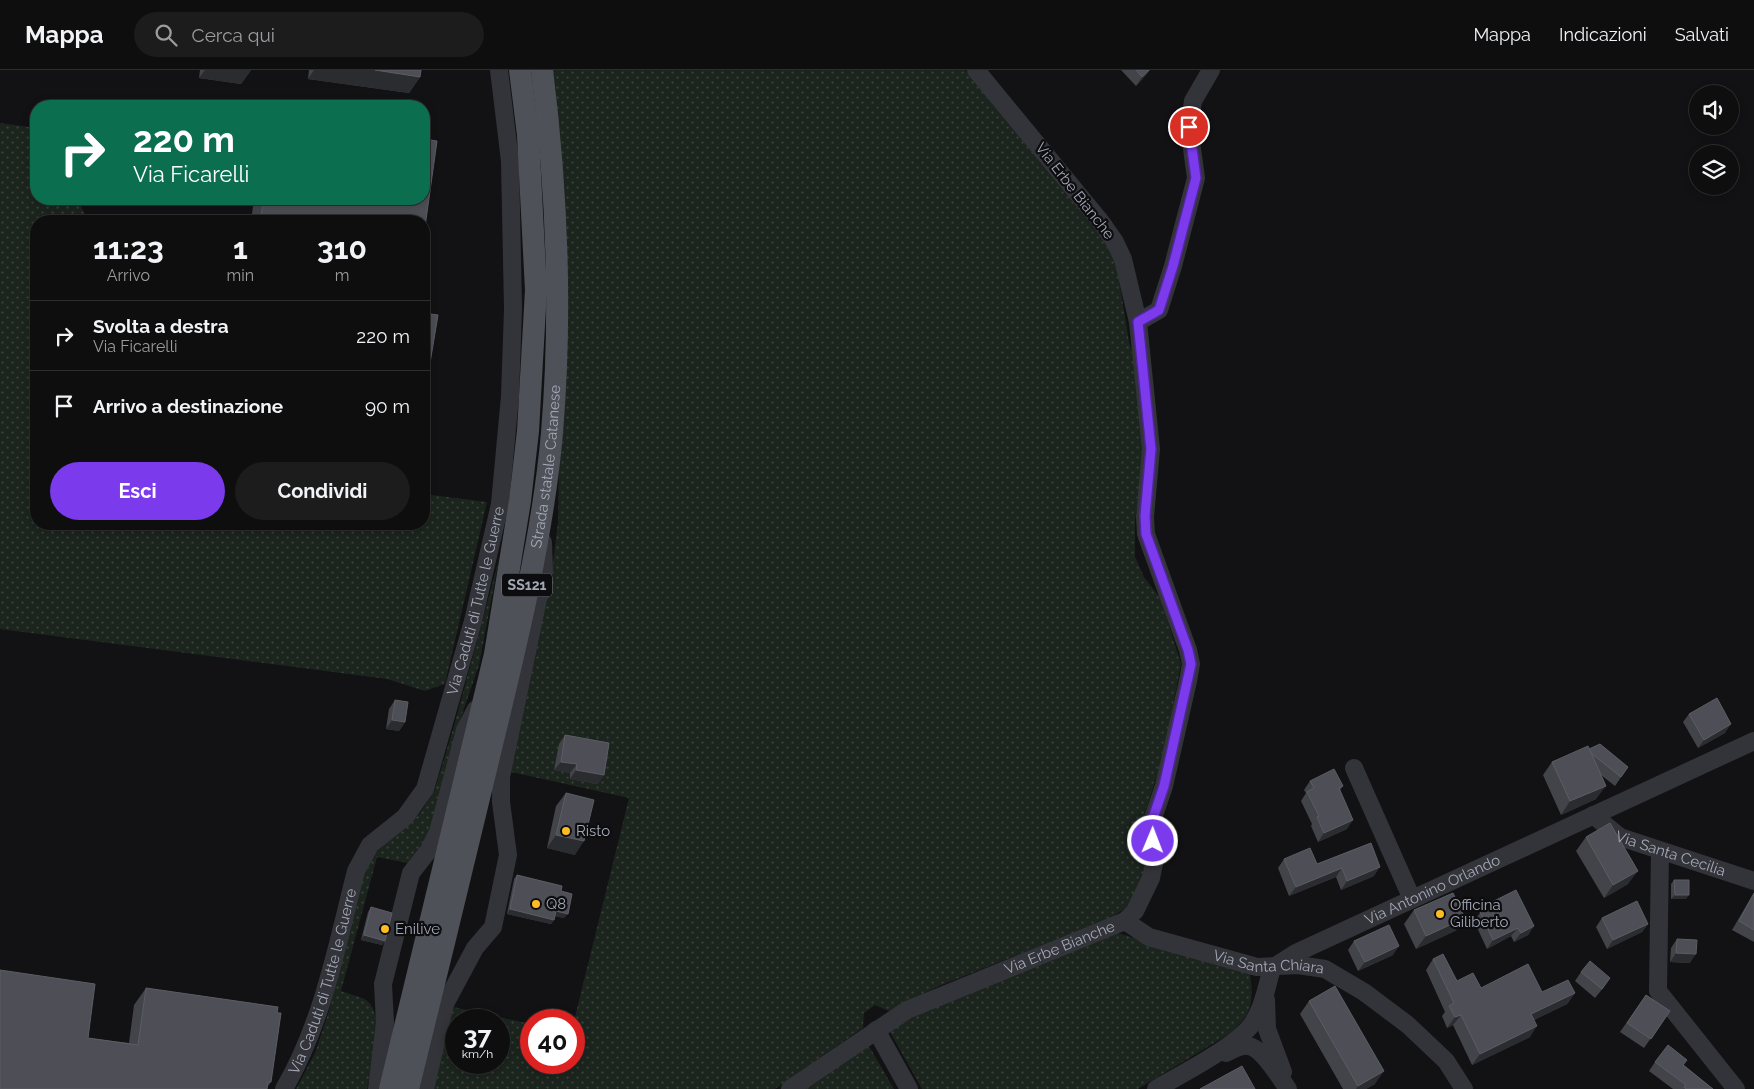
<!DOCTYPE html>
<html lang="it">
<head>
<meta charset="utf-8">
<style>
	:root { --surface:#0e0e0f; --page:#1c1c1d; --text:#f1f3f6; --muted:#9b9c9e; --line:#2e2e2f; --accent:#7c3aed }
	body { margin:0; font-family:Raleway,sans-serif; background:var(--page); color:var(--text); height:100vh; display:flex; flex-direction:column; font-size:19px; white-space:nowrap }
	* { box-sizing:border-box; margin:0 }
	p { font-size:16px; color:var(--muted) }
	.icon { flex:none; width:28px; height:28px; fill:none; stroke:currentColor; stroke-width:2; stroke-linecap:round; stroke-linejoin:round }
	.map { position:relative; flex:1; overflow:hidden }
	.panel { position:absolute; left:30px; top:145px; width:400px; height:315px; display:flex; flex-direction:column; background:var(--surface); border-radius:20px; box-shadow:0 2px 8px #0003,0 0 0 1px var(--line) }
	.panel>* { flex:none }
	.banner { position:absolute; left:30px; top:30px; width:400px; height:105px; border-radius:20px; box-shadow:0 2px 8px #0003,0 0 0 1px var(--line); background:#0b6e4f; color:#fff; overflow:hidden }
	.buttons { position:absolute; left:1689px; top:15px; display:grid; gap:10px }
	.buttons a { display:grid; place-items:center; width:50px; height:50px; border-radius:50%; background:var(--surface); box-shadow:0 2px 8px #0003,0 0 0 1px var(--line); font-size:25px }
	.speed { position:absolute; left:445px; top:939px; display:flex; gap:10px; font-size:25px; font-weight:700; text-align:center }
	.speed>* { display:grid; place-content:center; width:65px; height:65px; border-radius:50%; background:var(--surface); box-shadow:0 2px 8px #0003,0 0 0 1px var(--line); line-height:1 }
	.speed small { font-size:12px; font-weight:400 }
	.speed .limit { border:8px solid #d22; background:#fff; color:#111 }
	.pin { position:absolute; display:grid; place-items:center; width:42px; height:42px; color:#fff; margin:-21px; border:2px solid #fff; border-radius:50%; box-shadow:0 1px 5px #0007 }
	.me { position:absolute; width:55px; margin:-28px; rotate:1deg; stroke-linejoin:round; filter:drop-shadow(0 0 4px #0008) }
	.turn { display:flex; align-items:center; gap:18px; height:105px; padding:0 20px; font-size:22px }
	.turn .icon { width:65px; height:65px; stroke-width:2.5 }
	.turn b { display:block; font-size:35px; line-height:42px }
	.eta { display:flex; justify-content:space-evenly; align-items:center; height:85px; text-align:center }
	.eta b { font-size:30px; font-weight:700; line-height:35px }
	.action { display:flex; gap:10px; margin-top:auto; padding:10px 20px }
	.action a { flex:1; height:58px; border-radius:30px; background:var(--accent); color:#fff; font-size:20px; font-weight:700; line-height:58px; text-align:center }
	.action a+a { background:var(--page); color:var(--text) }
	ul { padding:0; list-style:none }
	li { display:flex; align-items:center; gap:15px; height:70px; padding:0 20px; border-top:1px solid var(--line) }
	li div { flex:1 }
	li b { display:block; font-size:19px }
	li em { font-style:normal }
	header { display:flex; align-items:center; gap:30px; box-sizing:border-box; height:70px; padding:0 25px; background:var(--surface); border-bottom:1px solid var(--line) }
	header strong { font-size:24px }
	nav { display:flex; gap:28px; margin-inline-start:auto; font-size:18px }
	.search { width:350px; height:45px; background:var(--page); display:flex; align-items:center; gap:12px; box-sizing:border-box; padding:0 18px; border-radius:28px; color:var(--muted); font-size:19px }
	.map>svg:first-child { display:block }
</style>
</head>
<body>
<header>
<strong>Mappa</strong>
<div class="search"><svg class="icon" aria-label="search" viewBox="0 0 24 24"><circle cx="10" cy="10" r="6"/><path d="M15 15l6 6"/></svg>Cerca qui</div>
<nav><a>Mappa</a><a>Indicazioni</a><a>Salvati</a></nav>
</header>
<div class="map">
<svg width="1754" height="1019" viewBox="0 0 1754 1019">
	<defs>
		<pattern id="grass-dots" width="8" height="8" patternUnits="userSpaceOnUse" patternTransform="scale(1.25)"><rect width="8" height="8" fill="#1c241e"/><path d="M2 2h.1M6 6h.1" fill="none" stroke="#3a413c" stroke-width="1.8" stroke-linecap="round"/></pattern>
	</defs>
	<rect width="100%" height="100%" fill="#121214"/>
	<g fill="url(#grass-dots)" fill-rule="evenodd">
		<path d="M 553,0 L 965,0 L 973,7 L 1112,181 L 1117,197 L 1129,272 L 1136,293 L 1144,380 L 1135,451 L 1135,487 L 1144,507 L 1161,529 L 1181,594 L 1164,684 L 1140,758 L 1138,771 L 1147,797 L 1140,816 L 1127,837 L 1111,848 L 939,916 L 889,941 L 875,935 L 864,943 L 863,958 L 775,1019 L 430,1019 L 449,936 L 531,954 L 531,992 L 574,992 L 574,951 L 629,728 L 511,702 L 552,501 L 558,452 L 559,392 ZM 456,950 L 499,950 L 499,992 L 456,992 Z"/>
		<polygon points="0,53 36,58 36,129 78,129 87,150 36,151 36,454 424,454 424,424 487,432 445,614 425,621 387,609 0,559"/>
		<path d="M 499,489 L 479,595 L 457,659 L 431,762 L 408,793 L 377,787 L 341,921 C 348,924 359,926 366,930 C 388,947 372,997 367,1019 L 296,1019 L 315,983 L 329,941 L 364,801 L 371,787 L 420,743 L 434,722 L 454,656 Z"/>
		<path d="M 1118,863 L 1250,903 C 1254,934 1252,944 1229,964 L 1138,1019 L 922,1019 L 889,960 L 925,940 Z"/>
		<polygon points="869,976 894,1019 805,1019"/>
	</g>
	<g fill="none" stroke-linecap="round" stroke-linejoin="round">
		<g stroke="#333439" stroke-width="18">
			<polyline points="1138,252 1159,240 1173,196 1196,108 1189,57 1193,31 1211,0"/>
			<polyline points="1354,698 1412,829"/>
			<path id="s1" d="M 1593,745 L 1620,767 L 1754,811"/>
			<polyline points="1660,781 1658,921 1736,1019"/>
			<path id="s2" d="M 1125,851 L 1149,867 L 1257,897 L 1298,895 L 1325,899 L 1364,922 L 1408,955 L 1446,991 L 1464,1019"/>
			<polyline points="1266,929 1267,959 1283,1002"/>
			<polyline points="876,960 909,1019"/>
			<path d="M 1226,983 C 1232,980 1241,975 1248,976 C 1262,977 1280,1008 1288,1019"/>
			<path id="s3" d="M 284,1019 C 323,952 337,875 356,801 L 370,775 L 405,747 L 425,719 L 473,551 L 500,434 L 510,326 L 513,239 L 510,91 L 499,0"/>
			<polyline points="377,1019 385,953 383,914 411,803 429,780 438,762 465,660 476,639"/>
			<polyline points="425,1019 445,934 475,878 493,857 508,785 501,732 501,707 544,500 543,472"/>
			<path id="s4" d="M 790,1019 L 907,940 L 1125,851 L 1135,841 L 1151,808 L 1155,789 L 1151,754 L 1164,716 L 1188,611 L 1191,594 L 1188,580 L 1146,464 L 1145,447 L 1151,379 L 1138,252 L 1123,189 L 1115,172 L 1101,152 L 976,0"/>
			<path id="s5" d="M 1156,1019 C 1182,1004 1225,982 1246,961 C 1262,946 1266,918 1272,898 L 1296,883 L 1754,671"/>
		</g>
		<g stroke="#4f5159" stroke-width="22">
			<polyline points="390,1019 495,584 520,431 528,361 536,220 528,65 520,0"/>
			<path id="s6" d="M 408,1019 C 437,903 465,786 493,670 C 517,571 543,465 552,363 C 562,242 557,120 542,0"/>
		</g>
	</g>
	<g fill="#43444a">
		<polygon points="200,0 251,0 241,14 199,8"/>
		<polygon points="309,0 421,0 420,7 409,23 308,9"/>
		<polygon points="1121,0 1150,0 1146,5 1136,16"/>
		<polygon points="254,129 424,129 424,151 251,151"/>
		<polygon points="395,630 405,652 399,661 386,659 389,639"/>
		<polygon points="1689,644 1725,663 1698,678 1683,652"/>
		<polygon points="565,665 598,714 570,709 570,703 554,700 559,674"/>
		<polygon points="1589,679 1628,697 1615,716 1601,705 1596,729 1561,745 1543,705 1552,692"/>
		<polygon points="1310,711 1343,716 1340,720 1347,759 1318,772 1311,756 1312,754 1301,731 1306,723 1304,720"/>
		<polygon points="566,723 575,785 547,778 556,736"/>
		<polygon points="1586,767 1628,814 1604,828 1576,781"/>
		<polygon points="1371,773 1374,806 1341,820 1336,807 1289,826 1278,798 1284,789 1317,794"/>
		<polygon points="517,805 561,821 564,848 555,846 554,850 551,854 507,844 514,809"/>
		<polygon points="1674,810 1686,829 1671,829 1671,814"/>
		<polygon points="1754,823 1754,872 1732,860 1749,831"/>
		<polygon points="1486,835 1534,856 1528,865 1514,872 1511,866 1487,879 1474,851"/>
		<polygon points="371,837 385,871 382,875 361,870 368,842"/>
		<polygon points="1414,840 1465,848 1455,861 1416,879 1404,854"/>
		<polygon points="1602,848 1648,854 1642,862 1607,879 1596,857"/>
		<polygon points="1677,869 1690,893 1670,892 1671,878"/>
		<polygon points="1354,871 1393,885 1358,901 1348,880"/>
		<polygon points="1433,889 1457,911 1481,918 1542,922 1575,923 1567,934 1534,950 1530,967 1472,995 1453,955 1447,958 1442,946 1445,942 1426,900"/>
		<polygon points="1581,902 1604,917 1595,928 1575,911"/>
		<polygon points="146,918 277,943 271,1012 268,1016 88,968 129,973 134,935"/>
		<polygon points="1646,925 1670,941 1644,978 1620,962"/>
		<polygon points="1309,931 1375,1014 1366,1019 1343,1019 1300,944"/>
		<polygon points="1655,992 1684,995 1713,1019 1673,1019 1649,1001"/>
	</g>
	<g fill="#2b2c30">
		<polygon points="205,0 251,0 241,14 199,8"/>
		<polygon points="314,0 375,0 420,7 409,23 308,9"/>
		<polygon points="1149,0 1150,0 1146,5 1136,16 1142,7"/>
		<polygon points="392,650 405,652 399,661 386,659"/>
		<polygon points="1731,654 1725,663 1698,678 1704,670"/>
		<polygon points="561,692 577,694 570,703 554,700"/>
		<polygon points="576,700 604,705 598,714 570,709"/>
		<polygon points="1606,716 1596,729 1561,745 1570,731"/>
		<polygon points="1353,750 1347,759 1318,772 1324,763"/>
		<polygon points="556,765 584,771 575,785 547,778"/>
		<polygon points="1380,797 1374,806 1341,820 1347,811"/>
		<polygon points="1342,798 1336,807 1289,826 1296,817"/>
		<polygon points="1638,801 1628,814 1604,828 1613,815"/>
		<polygon points="1675,825 1689,825 1686,829 1671,829"/>
		<polygon points="510,839 554,850 551,854 507,844"/>
		<polygon points="556,841 568,844 564,848 553,846"/>
		<polygon points="1465,848 1455,861 1416,879 1426,866"/>
		<polygon points="1648,854 1642,862 1607,879 1613,870"/>
		<polygon points="1534,856 1528,865 1514,872 1521,863"/>
		<polygon points="1518,858 1511,866 1487,879 1493,870"/>
		<polygon points="364,865 385,871 382,875 361,870"/>
		<polygon points="1399,876 1393,885 1358,901 1365,892"/>
		<polygon points="1676,883 1696,884 1690,893 1670,892"/>
		<polygon points="1575,923 1567,934 1524,955 1531,944"/>
		<polygon points="1461,945 1453,955 1447,958 1455,947"/>
		<polygon points="1537,956 1530,967 1472,995 1480,984"/>
		<polygon points="1384,1001 1375,1014 1366,1019 1356,1019 1358,1016"/>
	</g>
	<g fill="#4e4f56" stroke="#5b5d65">
		<polygon points="375,0 421,0 420,7"/>
		<polygon points="1136,0 1149,0 1142,7"/>
		<polygon points="424,69 437,71 424,164 424,151 260,151 264,129 424,129"/>
		<polygon points="424,243 438,245 426,317 424,317"/>
		<polygon points="1717,628 1731,654 1704,670 1689,644"/>
		<polygon points="395,630 408,632 405,652 392,650"/>
		<polygon points="565,665 609,673 604,705 576,700 577,694 561,692"/>
		<polygon points="1600,674 1628,697 1621,707 1592,684 1589,679"/>
		<polygon points="1588,676 1606,716 1570,731 1552,692"/>
		<polygon points="1334,699 1343,716 1339,718 1353,750 1324,763 1317,747 1319,746 1307,722 1314,718 1310,711"/>
		<polygon points="566,723 594,730 584,771 556,765"/>
		<polygon points="1610,753 1638,801 1613,815 1586,767"/>
		<polygon points="1371,773 1380,797 1347,811 1342,798 1296,817 1284,789 1310,778 1317,794"/>
		<polygon points="517,805 562,816 561,821 572,824 568,844 556,841 554,850 510,839"/>
		<polygon points="1674,810 1689,810 1689,825 1675,825"/>
		<polygon points="1516,820 1534,856 1521,863 1518,858 1493,870 1480,842 1488,839 1486,835"/>
		<polygon points="1453,823 1465,848 1426,866 1414,840"/>
		<polygon points="1754,823 1754,860 1739,851"/>
		<polygon points="1637,831 1648,854 1613,870 1602,848"/>
		<polygon points="371,837 392,843 385,871 364,865"/>
		<polygon points="1389,855 1399,876 1365,892 1354,871"/>
		<polygon points="1677,869 1697,870 1696,884 1676,883"/>
		<polygon points="1443,884 1457,911 1473,903 1481,918 1528,894 1542,922 1568,910 1575,923 1531,944 1537,956 1480,984 1461,945 1455,947 1449,936 1454,933 1433,889"/>
		<polygon points="1590,891 1610,908 1602,919 1581,902"/>
		<polygon points="0,900 95,914 88,968 138,975 146,918 278,937 277,943 281,943 271,1012 268,1012 267,1019 0,1019"/>
		<polygon points="1335,916 1384,1001 1358,1016 1309,931"/>
		<polygon points="1646,925 1670,941 1651,969 1627,953"/>
		<polygon points="1668,975 1687,990 1683,995 1713,1019 1686,1019 1684,1017 1686,1015 1655,992"/>
		<polygon points="1242,996 1255,1019 1200,1019"/>
	</g>
	<g fill="none" stroke-linecap="round" stroke-linejoin="round">
		<g stroke="#51269a" stroke-width="12">
			<polyline id="route" points="1153,771 1151,754 1164,716 1191,594 1188,580 1146,464 1145,446 1151,379 1138,252 1159,240 1173,196 1196,108 1189,57"/>
		</g>
		<use href="#route" stroke="#7c3aed" stroke-width="9"/>
	</g>
	<g fill="#febc20" stroke="#0d0d0f" stroke-width="2">
		<circle cx="566" cy="761" r="5"/>
		<circle cx="536" cy="834" r="5"/>
		<circle cx="1440" cy="844" r="5"/>
		<circle cx="385" cy="859" r="5"/>
	</g>
	<g text-anchor="middle" dominant-baseline="central" stroke-width="4.5" stroke-linejoin="round" paint-order="stroke">
		<rect fill="#0d0d0f" stroke="#767a84" stroke-width="1" x="502" y="503.5" width="50" height="23" rx="4"/>
		<g font-size="14" font-weight="bold" fill="#a3a8b6">
			<text x="527" y="515">SS121</text>
		</g>
		<g font-size="15" fill="#a3a8b6" stroke="#0d0d0f">
			<text transform="translate(1075 121) rotate(52)">Via Erbe Bianche</text>
			<text stroke="none"><textPath href="#s6" startOffset="638">Strada statale Catanese</textPath></text>
			<text stroke="none"><textPath href="#s3" startOffset="534">Via Caduti di Tutte le Guerre</textPath></text>
			<text stroke="none"><textPath href="#s1" startOffset="88">Via Santa Cecilia</textPath></text>
			<text stroke="none"><textPath href="#s5" startOffset="355">Via Antonino Orlando</textPath></text>
			<text stroke="none"><textPath href="#s4" startOffset="306">Via Erbe Bianche</textPath></text>
			<text stroke="none"><textPath href="#s2" startOffset="152">Via Santa Chiara</textPath></text>
			<text stroke="none"><textPath href="#s3" startOffset="115">Via Caduti di Tutte le Guerre</textPath></text>
		</g>
		<g font-size="15" fill="#a3a8b6" stroke="#0d0d0f" text-anchor="start">
			<text x="576" y="761">Risto</text>
			<text x="546" y="834">Q8</text>
			<text x="1450" y="835">Officina<tspan x="1450" dy="17">Giliberto</tspan></text>
			<text x="395" y="859">Enilive</text>
		</g>
	</g>
</svg>
<div class="buttons">
<a><svg class="icon" aria-label="sound" viewBox="0 0 24 24"><path d="M4 9h4l5-4v14l-5-4H4zM17 9q2 3 0 6"/></svg></a>
<a><svg class="icon" aria-label="layers" viewBox="0 0 24 24"><path d="M12 4l9 5-9 5-9-5zM3 14l9 5 9-5"/></svg></a>
</div>
<div class="speed"><div>37<small>km/h</small></div><div class="limit">40</div></div>
<div class="pin" style="left:1189px;top:57px;background:#d93025"><svg class="icon" aria-label="arrive" viewBox="0 0 24 24"><path d="M6 21V4h12l-3 4 3 4H6"/></svg></div>
<svg class="me" style="left:1153px;top:771px" viewBox="-20 -20 40 40"><circle r="17" fill="#7c3aed" stroke="#fff" stroke-width="3"/><path d="M0-11L8 9 0 5-8 9z" fill="#fff"/></svg>
<div class="banner">
<div class="turn"><svg class="icon" aria-label="right" viewBox="0 0 24 24"><path d="M7 20v-9h11M14 6l5 5-5 5"/></svg><div><b>220 m</b>Via Ficarelli</div></div>
</div>
<section class="panel">
<div class="eta">
<div><b>11:23</b><p>Arrivo</p></div>
<div><b>1</b><p>min</p></div>
<div><b>310</b><p>m</p></div>
</div>
<ul>
<li><svg class="icon" aria-label="right" viewBox="0 0 24 24"><path d="M7 20v-9h11M14 6l5 5-5 5"/></svg><div><b>Svolta a destra</b><p>Via Ficarelli</p></div><em>220 m</em></li>
<li><svg class="icon" aria-label="arrive" viewBox="0 0 24 24"><path d="M6 21V4h12l-3 4 3 4H6"/></svg><div><b>Arrivo a destinazione</b></div><em>90 m</em></li>
</ul>
<div class="action"><a>Esci</a><a>Condividi</a></div>
</section>
</div>
</body>
</html>
